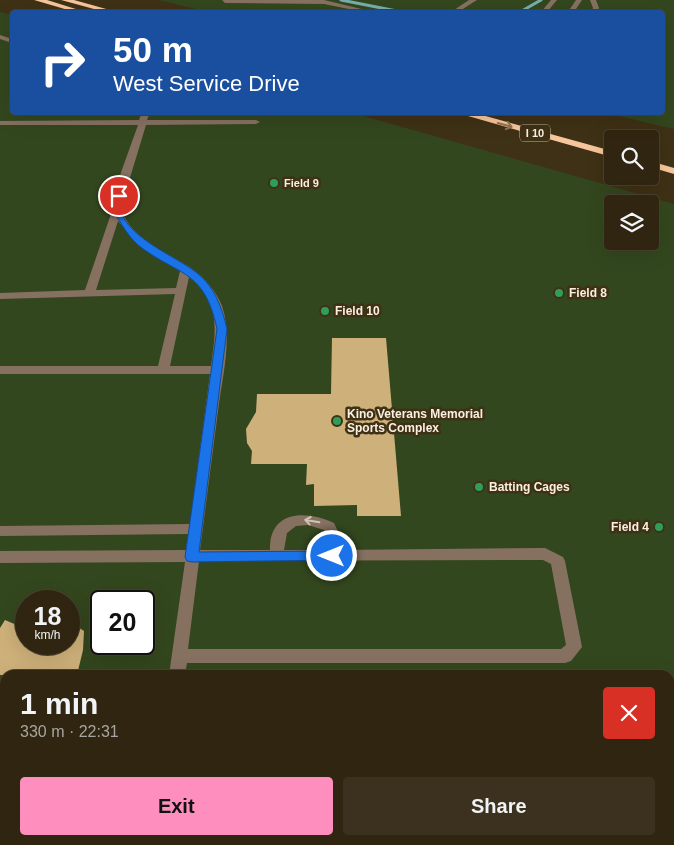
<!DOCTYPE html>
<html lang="en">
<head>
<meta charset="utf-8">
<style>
	:root { --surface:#2f2510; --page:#3b311e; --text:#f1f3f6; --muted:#a7a59f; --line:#4a4230; --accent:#fe8ebd }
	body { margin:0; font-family:Arial,sans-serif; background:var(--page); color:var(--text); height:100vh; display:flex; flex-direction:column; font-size:19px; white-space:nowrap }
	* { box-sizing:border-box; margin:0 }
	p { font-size:16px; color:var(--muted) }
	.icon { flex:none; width:28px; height:28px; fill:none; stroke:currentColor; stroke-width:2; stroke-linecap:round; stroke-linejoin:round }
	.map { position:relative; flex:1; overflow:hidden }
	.details { position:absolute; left:0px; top:670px; width:675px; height:175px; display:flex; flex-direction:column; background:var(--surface); border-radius:15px 15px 0 0; box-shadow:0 5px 20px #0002,0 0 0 1px var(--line) }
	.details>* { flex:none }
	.banner { position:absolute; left:10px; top:10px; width:655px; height:105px; border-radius:5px; box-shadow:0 5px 20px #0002,0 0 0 1px var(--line); background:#1a4fa0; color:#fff; overflow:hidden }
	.controls { position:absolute; left:604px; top:130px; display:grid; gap:10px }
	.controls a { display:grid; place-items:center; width:55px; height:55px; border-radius:5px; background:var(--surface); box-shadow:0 5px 20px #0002,0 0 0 1px var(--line); font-size:25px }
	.speed { position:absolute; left:15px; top:590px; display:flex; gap:10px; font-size:25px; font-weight:700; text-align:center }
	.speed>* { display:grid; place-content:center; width:65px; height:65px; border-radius:50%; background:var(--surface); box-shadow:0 5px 20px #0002,0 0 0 1px var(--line); line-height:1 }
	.speed small { font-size:12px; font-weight:400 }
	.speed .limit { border:2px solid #111; border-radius:8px; background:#fff; color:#111 }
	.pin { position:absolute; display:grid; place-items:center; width:42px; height:42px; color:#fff; margin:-21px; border:2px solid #fff; border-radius:50%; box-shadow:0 1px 5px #0007 }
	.me { position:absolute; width:55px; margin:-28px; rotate:270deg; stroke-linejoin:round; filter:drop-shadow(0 0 4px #0008) }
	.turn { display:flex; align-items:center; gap:18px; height:105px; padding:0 20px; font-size:22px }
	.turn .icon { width:65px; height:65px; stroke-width:2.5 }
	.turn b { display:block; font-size:35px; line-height:42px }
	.round { display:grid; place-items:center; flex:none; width:52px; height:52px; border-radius:5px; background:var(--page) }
	.summary { display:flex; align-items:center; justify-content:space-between; height:85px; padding:0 20px }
	h1 { font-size:30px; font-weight:700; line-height:38px }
	.primary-button { display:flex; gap:10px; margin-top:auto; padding:10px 20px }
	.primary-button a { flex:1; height:58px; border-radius:5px; background:var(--accent); color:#111; font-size:20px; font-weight:700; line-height:58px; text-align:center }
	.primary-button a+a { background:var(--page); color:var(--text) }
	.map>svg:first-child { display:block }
</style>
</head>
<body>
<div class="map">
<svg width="674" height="845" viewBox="0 0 674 845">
	<rect width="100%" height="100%" fill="#3f3115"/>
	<g fill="#33471e" fill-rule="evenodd">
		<polygon points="159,0 674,0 674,129 606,113 662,112 662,12 208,12"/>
		<path d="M 0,12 L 12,15 L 12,112 L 353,113 L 674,204 L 674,845 L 0,845 ZM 612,204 L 650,204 L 650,241 L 612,241 ZM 26,601 L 69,601 L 69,644 L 26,644 ZM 101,601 L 144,601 L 144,644 L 101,644 ZM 5,675 L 670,675 L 670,840 L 5,840 Z"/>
	</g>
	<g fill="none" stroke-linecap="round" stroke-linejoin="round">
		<g stroke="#77aeae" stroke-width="3">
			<polyline points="341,0 402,12"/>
			<polyline points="520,12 541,0"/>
		</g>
	</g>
	<g fill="#ceb17a">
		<polygon points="332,338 386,338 401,516 357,516 357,505 314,506 314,484 306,485 307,464 251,464 252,451 247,443 246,429 256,412 257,394 331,394"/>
		<polygon points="5,620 26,629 26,644 69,644 69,621 84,631 83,650 77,675 0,675 0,628"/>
	</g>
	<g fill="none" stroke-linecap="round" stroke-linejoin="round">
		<g fill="#867161" fill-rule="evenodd">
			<polygon points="222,0 324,0 374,12 364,12 324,4 225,3"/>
			<polygon points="469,0 477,0 458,12 451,12"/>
			<polygon points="551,0 557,0 547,12 541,12"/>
			<polygon points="576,0 582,0 574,12 568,12"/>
			<polygon points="590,0 596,0 599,8 597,12 591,12 593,8"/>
			<polygon points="0,35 12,39 12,43 0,39"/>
			<path d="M 142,112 L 150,112 L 147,120 L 256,120 L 260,122 L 256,124 L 146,125 L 122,204 C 121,234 170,254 191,268 C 205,278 216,291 222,306 C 233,338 222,378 218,411 C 212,457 206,504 200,550 L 270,550 C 269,510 306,510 334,523 L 340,536 L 339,550 L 545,548 L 563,557 L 565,561 L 582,647 L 571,661 L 565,663 L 187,663 L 185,675 L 169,675 L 185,562 L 0,563 L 0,551 L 186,550 L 188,534 L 0,536 L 0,526 L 190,524 L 210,374 L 0,374 L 0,366 L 158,366 L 175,294 L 0,299 L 0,293 L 85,290 L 112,211 L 119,178 L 138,125 L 0,125 L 0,121 L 139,120 ZM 118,221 L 138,243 L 180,271 L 176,288 L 96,290 ZM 189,277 C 221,303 216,330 211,366 L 170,366 ZM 308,525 L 324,530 L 326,536 L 325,550 L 284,550 L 287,533 L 296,526 ZM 543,560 L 551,564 L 566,645 L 561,649 L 188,649 L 199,561 Z"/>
			<polygon points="146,840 164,840 163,845 145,845"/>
		</g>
		<g fill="#f8c69c" fill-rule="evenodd">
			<polygon points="34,0 47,0 79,10 75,12"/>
			<polygon points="61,0 74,0 117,12 105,12"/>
			<polygon points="454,112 471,112 612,151 612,157"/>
			<polygon points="650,161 674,168 674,174 650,167"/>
		</g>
	</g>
	<defs><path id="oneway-shaft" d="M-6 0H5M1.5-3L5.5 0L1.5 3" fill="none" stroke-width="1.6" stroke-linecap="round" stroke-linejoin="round" transform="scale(1.25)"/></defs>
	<use stroke="#927452" href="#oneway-shaft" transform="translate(505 125) rotate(15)"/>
	<use stroke="#d1c4b4" href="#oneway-shaft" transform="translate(312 521) rotate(-171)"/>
	<path fill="#1a73e8" stroke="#114b97" d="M 116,194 L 123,196 C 123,200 121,207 121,211 C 128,238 177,257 197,273 C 215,287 222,308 227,329 L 199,552 L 332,551 L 337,553 L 339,556 L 337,560 L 192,562 L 187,561 L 185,557 L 217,329 C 204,268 179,277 138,245 C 128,236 120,222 113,210 Z"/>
	<g fill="#2e9e5b" stroke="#3f3115" stroke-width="2">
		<circle cx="274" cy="183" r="5"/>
		<circle cx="559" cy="293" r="5"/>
		<circle cx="325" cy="311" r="5"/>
		<circle cx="337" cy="421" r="5"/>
		<circle cx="479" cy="487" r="5"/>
		<circle cx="659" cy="527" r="5"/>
	</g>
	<g text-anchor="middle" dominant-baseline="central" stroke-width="5" stroke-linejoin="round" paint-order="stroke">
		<rect fill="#3f3115" stroke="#c1b7a3" stroke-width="1" x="520" y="124.5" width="30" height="17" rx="4"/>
		<g font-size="11" font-weight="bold" fill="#f9f0e0">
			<text x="535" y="133">I 10</text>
		</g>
		<g font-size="11" font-weight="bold" fill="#f9f0e0" stroke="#3f3115" text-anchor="start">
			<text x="284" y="183">Field 9</text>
		</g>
		<g font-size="12" font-weight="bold" fill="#f9f0e0" stroke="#3f3115" text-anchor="start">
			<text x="569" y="293">Field 8</text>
			<text x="335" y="311">Field 10</text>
			<text x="347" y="414">Kino Veterans Memorial<tspan x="347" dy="14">Sports Complex</tspan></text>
			<text x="489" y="487">Batting Cages</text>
			<text x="649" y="527" text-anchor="end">Field 4</text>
		</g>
	</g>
</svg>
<div class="controls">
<a><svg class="icon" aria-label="search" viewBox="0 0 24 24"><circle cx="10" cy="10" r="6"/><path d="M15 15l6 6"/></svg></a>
<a><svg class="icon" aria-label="layers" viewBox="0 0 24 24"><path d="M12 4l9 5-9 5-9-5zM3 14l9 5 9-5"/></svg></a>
</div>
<div class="speed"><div>18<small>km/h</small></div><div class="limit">20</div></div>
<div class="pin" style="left:119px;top:196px;background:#d93025"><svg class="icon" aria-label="arrive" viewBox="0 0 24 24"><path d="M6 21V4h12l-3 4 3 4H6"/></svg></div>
<svg class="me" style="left:332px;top:556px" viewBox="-20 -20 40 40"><circle r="17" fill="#1a73e8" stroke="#fff" stroke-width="3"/><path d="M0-11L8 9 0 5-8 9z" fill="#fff"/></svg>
<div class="banner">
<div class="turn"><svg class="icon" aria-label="right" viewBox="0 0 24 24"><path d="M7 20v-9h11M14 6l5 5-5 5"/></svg><div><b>50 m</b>West Service Drive</div></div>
</div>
<section class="details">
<div class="summary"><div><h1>1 min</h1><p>330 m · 22:31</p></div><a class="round" style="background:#d93025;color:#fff"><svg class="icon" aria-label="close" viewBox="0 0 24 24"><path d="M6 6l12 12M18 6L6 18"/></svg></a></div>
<div class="primary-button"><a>Exit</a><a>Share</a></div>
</section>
</div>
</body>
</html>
